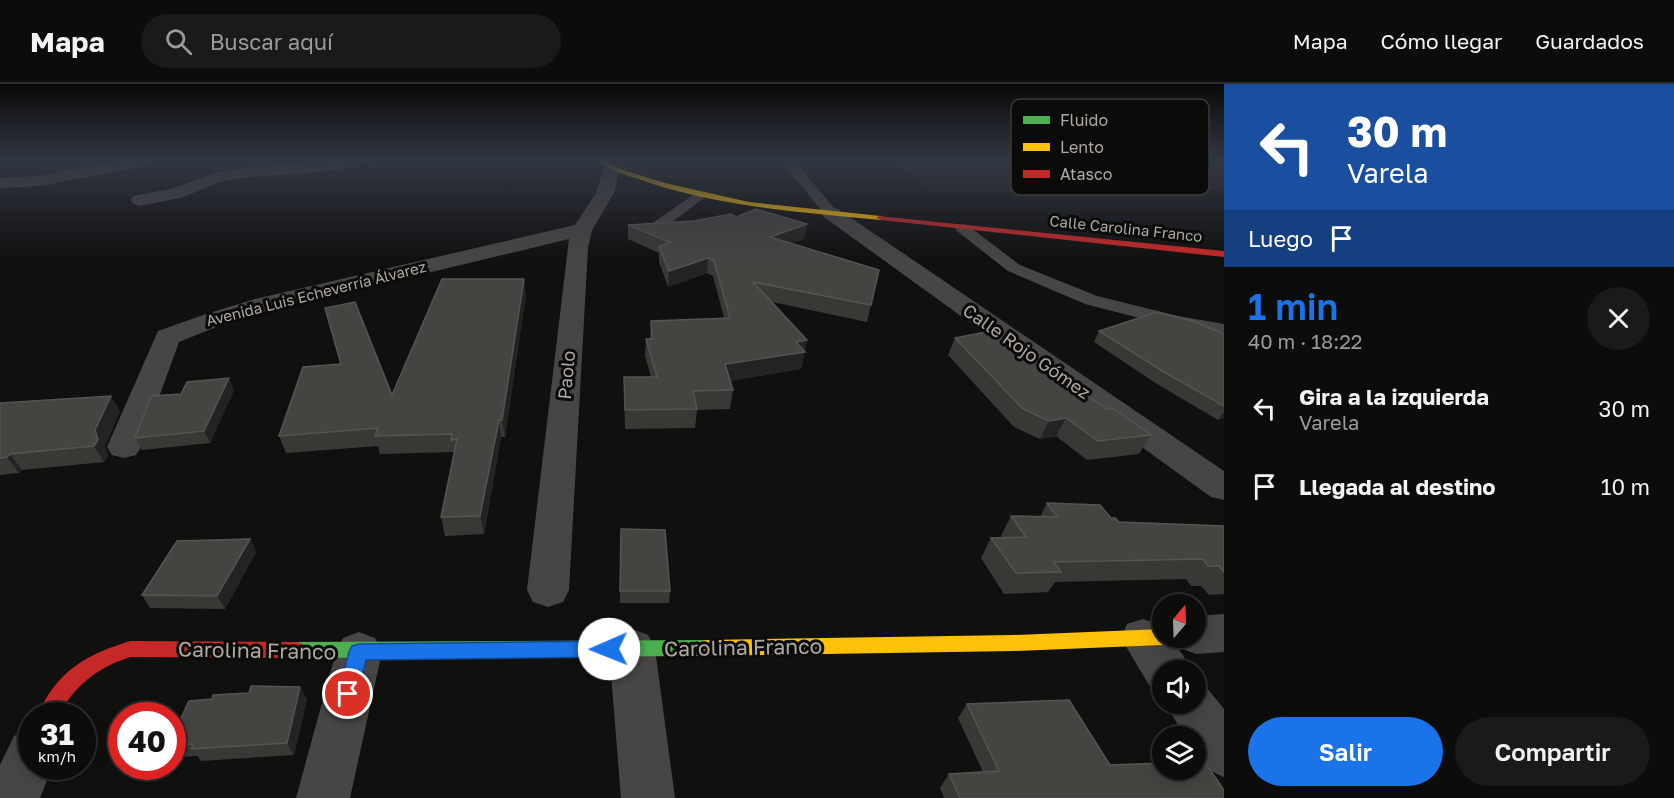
<!DOCTYPE html>
<html lang="es">
<head>
<meta charset="utf-8">
<style>
	:root { --surface:#0c0c0b; --page:#1a1a19; --text:#f1f3f6; --muted:#9a9b9d; --line:#2c2c2c; --accent:#1a73e8 }
	body { margin:0; font-family:"Golos Text",sans-serif; background:var(--page); color:var(--text); height:100vh; display:flex; flex-direction:column; font-size:22px; white-space:nowrap }
	* { box-sizing:border-box; margin:0 }
	p { font-size:20px; color:var(--muted) }
	.icon { flex:none; width:33px; height:33px; fill:none; stroke:currentColor; stroke-width:2; stroke-linecap:round; stroke-linejoin:round }
	.map { position:relative; flex:1; overflow:hidden }
	.details { display:flex; flex-direction:column; background:var(--surface); width:450px }
	.details>* { flex:none }
	.banner { background:#1a4fa0; color:#fff; overflow:hidden }
	.needle { width:39px; rotate:19deg }
	.controls { position:absolute; left:1152px; top:510px; display:grid; gap:12px }
	.controls a { display:grid; place-items:center; width:54px; height:54px; border-radius:50%; background:var(--surface); box-shadow:0 3px 15px #0003,0 0 0 2px var(--line); font-size:30px }
	.speed { position:absolute; left:18px; top:618px; display:flex; gap:12px; font-size:30px; font-weight:700; text-align:center }
	.speed>* { display:grid; place-content:center; width:78px; height:78px; border-radius:50%; background:var(--surface); box-shadow:0 3px 15px #0003,0 0 0 2px var(--line); line-height:1 }
	.speed small { font-size:15px; font-weight:400 }
	.speed .limit { border:9px solid #d22; background:#fff; color:#111 }
	.pin { position:absolute; display:grid; place-items:center; width:51px; height:51px; color:#fff; margin:-26px; border:3px solid #fff; border-radius:50%; box-shadow:0 2px 6px #0007 }
	.me { position:absolute; width:66px; margin:-33px; rotate:269deg; stroke-linejoin:round; filter:drop-shadow(0 0 4px #0008) }
	.turn { display:flex; align-items:center; gap:21px; height:126px; padding:0 24px; font-size:27px }
	.turn .icon { width:78px; height:78px; stroke-width:2.5 }
	.turn b { display:block; font-size:42px; line-height:51px }
	.then { display:flex; align-items:center; height:57px; padding:0 24px; background:#0003; gap:12px; font-size:22px }
	.round { display:grid; place-items:center; flex:none; width:63px; height:63px; border-radius:32px; background:var(--page) }
	.head { display:flex; align-items:center; justify-content:space-between; height:102px; padding:0 24px }
	h1 { font-size:36px; font-weight:600; line-height:45px; color:var(--accent) }
	.cta { display:flex; gap:12px; margin-top:auto; padding:12px 24px }
	.cta a { flex:1; height:69px; border-radius:36px; background:var(--accent); color:#fff; font-size:24px; font-weight:600; line-height:69px; text-align:center }
	.cta a+a { background:var(--page); color:var(--text) }
	ul { padding:0; list-style:none }
	li { display:flex; align-items:center; gap:18px; height:78px; padding:0 24px }
	li div { flex:1 }
	li b { display:block; font-size:22px }
	li em { font-style:normal }
	header { display:flex; align-items:center; gap:36px; box-sizing:border-box; height:84px; padding:0 30px; background:var(--surface); border-bottom:2px solid var(--line) }
	header strong { font-size:28px }
	nav { display:flex; gap:33px; margin-inline-start:auto; font-size:21px }
	.search { width:420px; height:54px; background:var(--page); display:flex; align-items:center; gap:15px; box-sizing:border-box; padding:0 21px; border-radius:33px; color:var(--muted); font-size:22px }
	main { display:flex; flex:1; min-height:0 }
	.map>svg:first-child { display:block }
</style>
</head>
<body>
<header>
<strong>Mapa</strong>
<div class="search"><svg class="icon" aria-label="search" viewBox="0 0 24 24"><circle cx="10" cy="10" r="6"/><path d="M15 15l6 6"/></svg>Buscar aquí</div>
<nav><a>Mapa</a><a>Cómo llegar</a><a>Guardados</a></nav>
</header>
<main>
<div class="map">
<svg width="1224" height="714" viewBox="0 0 1224 714">
	<rect width="100%" height="100%" fill="#10100f"/>
	<polygon fill="#1c181c" points="893,76 1207,76 1224,84 1224,107 929,108"/>
	<g fill="none" stroke-linecap="round" stroke-linejoin="round">
		<g fill="#484644" fill-rule="evenodd">
			<polygon points="790,76 794,77 836,126 838,129 836,132 826,132 784,80"/>
			<polygon points="699,107 706,111 704,114 664,144 654,144 652,141 654,138"/>
			<polygon points="962,140 967,141 1020,181 1097,212 1178,232 1224,240 1224,252 1178,244 1085,220 1008,187 957,147 955,144"/>
		</g>
		<g fill="#484644" fill-rule="evenodd">
			<polygon points="122,76 157,76 149,81 40,102 0,104 0,94 40,92"/>
			<polygon points="335,76 372,76 370,79 331,87 250,93 219,98 184,113 140,122 133,120 131,116 133,112 174,104 215,89 250,83"/>
			<polygon points="612,79 620,84 614,109 592,146 588,164 569,506 563,518 548,523 533,518 527,506 569,155 273,226 224,240 179,258 141,363 136,371 124,374 112,371 107,363 158,247 206,230 255,215 575,141 596,109 604,84"/>
			<polygon points="831,123 838,125 1224,387 1224,416 1211,413 824,133 821,129 824,125"/>
			<polygon points="1224,530 1224,568 1196,570 1180,564 1175,554 1196,554 1196,532"/>
			<path d="M 1143,535 C 1155,539 1162,540 1162,554 L 1169,554 L 1183,571 L 1189,586 L 1162,586 L 1162,606 L 1149,601 L 1121,554 L 1127,540 Z"/>
			<polygon points="632,545 648,551 655,565 675,714 621,714 609,565 616,551"/>
			<polygon points="359,548 375,554 382,568 350,714 296,714 336,568 343,554"/>
			<path d="M 1196,599 L 1207,604 L 1224,625 L 1224,693 C 1201,683 1196,678 1196,652 L 1184,652 L 1166,620 L 1196,620 Z"/>
			<polygon points="32,644 32,682 53,682 40,714 0,714 0,681 14,652"/>
		</g>
		<polygon fill="#4caf50" fill-rule="evenodd" points="707,556 714,558 716,564 714,570 707,572 296,574 289,572 287,566 289,560 296,558"/>
		<g fill="#ffc107" fill-rule="evenodd">
			<path d="M 598,76 L 606,76 L 614,83 L 665,99 L 749,118 L 881,132 L 885,134 L 881,136 C 801,128 720,123 644,97 C 628,91 611,88 598,76 Z"/>
			<polygon points="1162,545 1162,554 1171,554 1168,559 1162,561 1013,567 707,572 700,570 698,564 700,558 707,556 1013,551"/>
		</g>
		<g fill="#c62828" fill-rule="evenodd">
			<polygon points="878,132 1224,167 1224,173 881,136 877,134"/>
			<path d="M 130,557 L 296,558 L 303,560 L 305,566 L 303,572 L 296,574 L 130,573 C 97,584 75,601 58,632 L 37,632 C 57,587 85,571 130,557 Z"/>
		</g>
	</g>
	<g fill="#393835">
		<polygon points="736,133 807,140 804,155 791,159 871,221 867,238 772,218 807,256 801,285 730,297 733,306 730,325 697,326 695,344 625,345 624,293 651,293 645,272 646,255 650,255 651,237 724,234 713,192 707,189 668,203 659,178 659,169 628,155 628,141 694,137"/>
		<polygon points="526,210 505,353 501,353 484,450 445,452 441,433 454,370 454,368 380,370 378,362 286,369 279,352 392,311"/>
		<polygon points="1099,247 1224,250 1224,334 1218,336 1157,300 1094,258"/>
		<polygon points="955,254 1151,351 1139,370 1087,376 1056,352 1040,355 1014,343 948,271"/>
		<polygon points="234,306 210,359 142,366 135,354"/>
		<polygon points="0,319 120,327 105,362 108,372 104,378 22,386 19,389 0,391"/>
		<polygon points="1047,419 1111,434 1119,438 1224,442 1224,510 1209,511 1201,502 1191,502 1186,495 1055,498 1048,508 1004,510 981,474 991,454 1002,454 1001,452 1011,432 1040,433"/>
		<polygon points="621,445 670,507 669,519 620,519"/>
		<polygon points="250,455 256,468 225,525 150,524 142,511"/>
		<polygon points="307,615 294,671 201,677 197,672 179,673 172,665 172,653"/>
		<polygon points="967,620 1110,681 1224,714 944,714 940,704 949,690 983,688 958,634"/>
	</g>
	<g fill="#232321">
		<polygon points="807,140 804,155 767,168 770,153"/>
		<polygon points="708,174 707,189 668,203 669,187"/>
		<polygon points="524,195 526,210 505,353 502,336"/>
		<polygon points="807,256 801,285 723,298 725,280"/>
		<polygon points="229,294 234,306 210,359 204,347"/>
		<polygon points="111,312 120,327 105,362 108,372 104,378 94,362 95,346"/>
		<polygon points="1224,328 1224,334 1218,336"/>
		<polygon points="1066,334 1056,352 1040,355 1049,337"/>
		<polygon points="499,336 501,353 484,450 480,432"/>
		<polygon points="10,370 22,386 19,389 7,373"/>
		<polygon points="250,455 256,468 225,525 217,512"/>
		<polygon points="300,603 307,615 294,671 287,659"/>
	</g>
	<g fill="#464441" stroke="#565450" stroke-width="1.5">
		<polygon points="756,125 807,140 770,153 879,186 871,221 753,198 807,256 796,258 805,268 725,280 733,306 693,307 697,325 625,326 624,293 657,293 646,255 652,255 651,237 730,234 714,177 708,174 669,187 659,163 670,158 628,141 694,137 731,130 736,133"/>
		<polygon points="442,195 524,195 502,336 499,336 480,432 441,433 457,355 451,356 452,350 375,352 378,344 279,352 303,283 341,280 325,224 355,218 392,311"/>
		<polygon points="1157,228 1193,237 1224,250 1224,322 1164,288 1099,247"/>
		<polygon points="991,247 1107,325 1113,324 1151,351 1098,357 1066,334 1049,337 1023,325 955,254"/>
		<polygon points="229,294 204,347 135,354 151,312 181,310 187,298"/>
		<polygon points="111,312 95,346 98,356 94,362 10,370 7,373 0,374 0,319"/>
		<polygon points="1047,419 1100,421 1111,434 1115,434 1119,438 1224,442 1224,488 1219,482 1208,482 1203,475 1054,478 1061,488 1016,489 991,454 1026,453 1011,432 1057,433"/>
		<polygon points="621,445 665,446 670,507 620,507"/>
		<polygon points="250,455 217,512 142,511 177,457"/>
		<polygon points="251,602 300,603 287,659 191,665 193,660 172,661 172,653 189,617 212,615 213,611 249,609"/>
		<polygon points="1069,616 1110,681 1162,679 1162,686 1196,686 1196,677 1204,677 1224,706 1224,714 960,714 949,690 999,687 967,620"/>
	</g>
	<linearGradient id="sky" x2="0" y2="1"><stop stop-color="#090908"/><stop offset="0.43" stop-color="#313742"/><stop offset="1" stop-color="#313742" stop-opacity="0"/></linearGradient>
	<rect width="1224" height="176" fill="url(#sky)"/>
	<polygon fill="#1a73e8" stroke="#114b97" stroke-width="1.5" points="609,557 616,559 619,565 616,571 609,573 366,576 356,616 348,619 341,616 338,610 349,568 352,562 359,560"/>
	<g text-anchor="middle" dominant-baseline="central" stroke-width="6" stroke-linejoin="round" paint-order="stroke">
		<g font-size="15" fill="#afa9a2" stroke="#0b0b0a">
			<text transform="translate(1126 144) rotate(6)">Calle Carolina Franco</text>
			<text transform="translate(316 209) rotate(-14)">Avenida Luis Echeverría Álvarez</text>
		</g>
		<g font-size="18" fill="#afa9a2" stroke="#0b0b0a">
			<text transform="translate(1027 267) rotate(35)">Calle Rojo Gómez</text>
			<text transform="translate(566 291) rotate(-85)">Paolo</text>
		</g>
		<g font-size="21" fill="#afa9a2" stroke="#0b0b0a">
			<text transform="translate(743 563) rotate(-1)">Carolina Franco</text>
			<text transform="translate(257 566) rotate(1)">Carolina Franco</text>
		</g>
	</g>
	<rect x="1011" y="15" width="198" height="96" rx="9" fill="#0b0b0a" stroke="#3c3a38" stroke-width="1.5"/>
	<rect x="1023" y="32" width="27" height="8" fill="#4caf50"/>
	<rect x="1023" y="59" width="27" height="8" fill="#ffc107"/>
	<rect x="1023" y="86" width="27" height="8" fill="#c62828"/>
	<g font-size="16" fill="#afa9a2">
		<text x="1060" y="42">Fluido</text>
		<text x="1060" y="69">Lento</text>
		<text x="1060" y="96">Atasco</text>
	</g>
</svg>
<div class="controls">
<a><svg class="needle" viewBox="-14 -14 28 28"><path d="M0-13l5 13h-10z" fill="#e53935"/><path d="M0 13l5-13h-10z" fill="#9a9b9d"/></svg></a>
<a><svg class="icon" aria-label="sound" viewBox="0 0 24 24"><path d="M4 9h4l5-4v14l-5-4H4zM17 9q2 3 0 6"/></svg></a>
<a><svg class="icon" aria-label="layers" viewBox="0 0 24 24"><path d="M12 4l9 5-9 5-9-5zM3 14l9 5 9-5"/></svg></a>
</div>
<div class="speed"><div>31<small>km/h</small></div><div class="limit">40</div></div>
<div class="pin" style="left:348px;top:610px;background:#d93025"><svg class="icon" aria-label="arrive" viewBox="0 0 24 24"><path d="M6 21V4h12l-3 4 3 4H6"/></svg></div>
<svg class="me" style="left:609px;top:565px" viewBox="-20 -20 40 40"><circle r="19" fill="#fff"/><path d="M0-13L10 11 0 6-10 11z" fill="#1a73e8"/></svg>
</div>
<section class="details">
<div class="banner">
<div class="turn"><svg class="icon" aria-label="left" viewBox="0 0 24 24"><path d="M17 20v-9H6M10 6l-5 5 5 5"/></svg><div><b>30 m</b>Varela</div></div>
<div class="then">Luego<svg class="icon" aria-label="arrive" viewBox="0 0 24 24"><path d="M6 21V4h12l-3 4 3 4H6"/></svg></div>
</div>
<div class="head"><div><h1>1 min</h1><p>40 m · 18:22</p></div><a class="round"><svg class="icon" aria-label="close" viewBox="0 0 24 24"><path d="M6 6l12 12M18 6L6 18"/></svg></a></div>
<ul>
<li><svg class="icon" aria-label="left" viewBox="0 0 24 24"><path d="M17 20v-9H6M10 6l-5 5 5 5"/></svg><div><b>Gira a la izquierda</b><p>Varela</p></div><em>30 m</em></li>
<li><svg class="icon" aria-label="arrive" viewBox="0 0 24 24"><path d="M6 21V4h12l-3 4 3 4H6"/></svg><div><b>Llegada al destino</b></div><em>10 m</em></li>
</ul>
<div class="cta"><a>Salir</a><a>Compartir</a></div>
</section>
</main>
</body>
</html>
